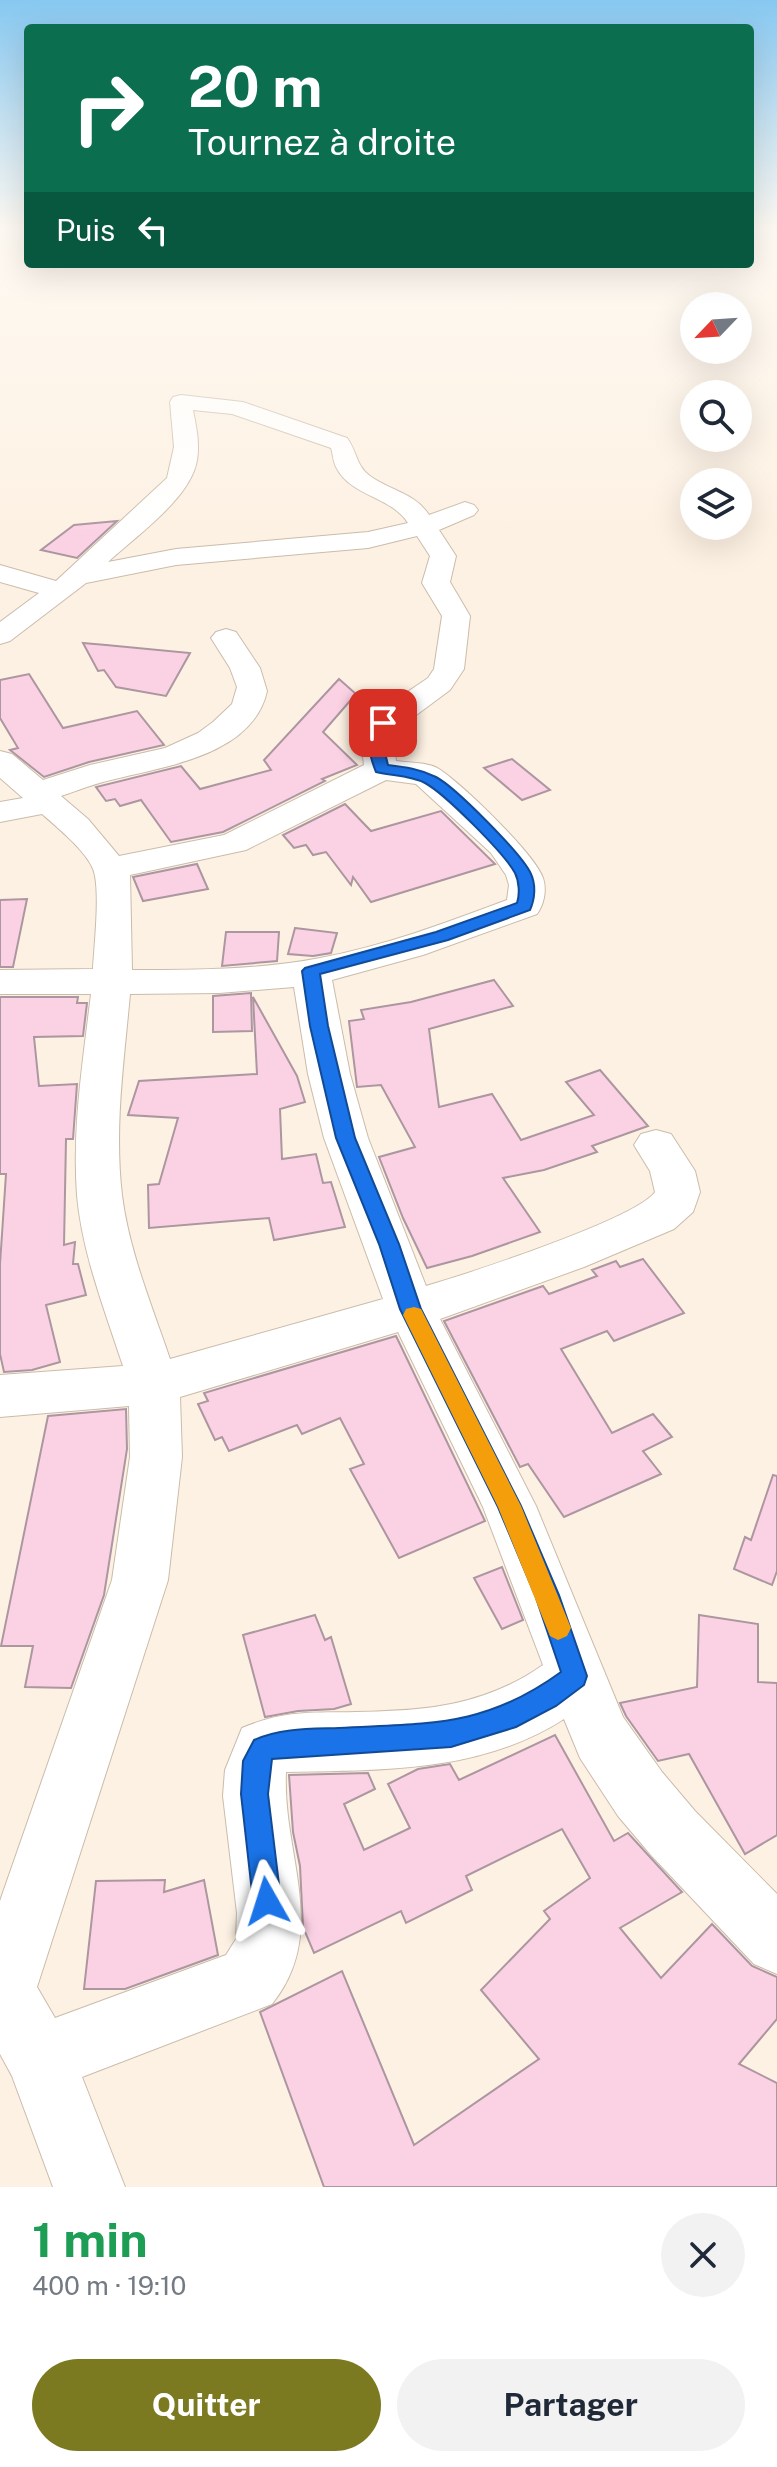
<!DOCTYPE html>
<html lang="fr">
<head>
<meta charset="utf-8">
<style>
	:root { --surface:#fff; --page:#f2f2f3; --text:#1f2937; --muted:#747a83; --accent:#7b7a21 }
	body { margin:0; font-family:"Public Sans",sans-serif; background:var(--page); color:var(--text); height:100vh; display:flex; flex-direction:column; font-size:30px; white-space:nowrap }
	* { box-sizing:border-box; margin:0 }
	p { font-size:26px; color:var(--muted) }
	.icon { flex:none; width:44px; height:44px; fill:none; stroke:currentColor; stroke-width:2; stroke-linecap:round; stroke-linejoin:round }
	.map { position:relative; height:2187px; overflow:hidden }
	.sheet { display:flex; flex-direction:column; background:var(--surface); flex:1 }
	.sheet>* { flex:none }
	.guide { position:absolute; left:24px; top:24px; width:730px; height:244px; border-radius:8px; box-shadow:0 8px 32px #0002; background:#0b6e4f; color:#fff; overflow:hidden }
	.needle { width:52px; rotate:245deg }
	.tools { position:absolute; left:680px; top:292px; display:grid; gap:16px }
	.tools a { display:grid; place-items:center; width:72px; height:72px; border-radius:50%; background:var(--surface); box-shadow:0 8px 32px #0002; font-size:40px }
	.pin { position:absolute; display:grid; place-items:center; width:68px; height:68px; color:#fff; margin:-34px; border-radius:16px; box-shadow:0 4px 12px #0006 }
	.me { position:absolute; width:88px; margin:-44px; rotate:354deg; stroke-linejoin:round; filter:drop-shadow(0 0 6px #0008) }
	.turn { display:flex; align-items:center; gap:28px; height:168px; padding:0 32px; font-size:36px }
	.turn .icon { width:104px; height:104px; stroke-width:2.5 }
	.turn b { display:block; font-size:56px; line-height:68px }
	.then { display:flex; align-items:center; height:76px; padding:0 32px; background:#0003; gap:16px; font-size:30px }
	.round { display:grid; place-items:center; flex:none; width:84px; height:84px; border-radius:42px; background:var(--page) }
	.overview { display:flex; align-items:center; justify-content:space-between; height:136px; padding:0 32px }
	h1 { font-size:48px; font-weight:700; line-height:60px; color:#1e9e55 }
	.cta { display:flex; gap:16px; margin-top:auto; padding:16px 32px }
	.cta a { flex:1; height:92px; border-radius:48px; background:var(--accent); color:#fff; font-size:32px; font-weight:700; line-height:92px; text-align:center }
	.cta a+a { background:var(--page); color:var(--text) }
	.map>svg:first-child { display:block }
</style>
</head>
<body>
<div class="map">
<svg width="777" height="2187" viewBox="0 0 777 2187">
	<rect width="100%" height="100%" fill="#fdf1e3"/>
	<g fill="#fbd2e4" stroke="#ac96a0" stroke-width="2">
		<polygon points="117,521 77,558 41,550 74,525"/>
		<polygon points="83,643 106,645 190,653 166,696 116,687 104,670 98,671"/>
		<polygon points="29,674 63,728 137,711 164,745 89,762 44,777 10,750 18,748 0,718 0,680"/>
		<polygon points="339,679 356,694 323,732 357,765 322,779 325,781 223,832 171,842 141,800 120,806 115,799 106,801 96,787 181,766 200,789 271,770 264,760"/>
		<polygon points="512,759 550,790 522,800 484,768"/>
		<polygon points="345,804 371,831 441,811 495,864 371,902 353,877 351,885 326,852 313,855 306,845 294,848 283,835"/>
		<polygon points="197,864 208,889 143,901 133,877"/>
		<polygon points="27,899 13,967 0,967 0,900"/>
		<polygon points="295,928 337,933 331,953 313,956 288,954"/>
		<polygon points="226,932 279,932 277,961 222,966"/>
		<polygon points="494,980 513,1006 429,1029 439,1107 492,1094 521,1140 594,1115 566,1082 600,1070 648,1126 592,1146 597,1152 544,1170 503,1178 540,1232 472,1256 427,1268 403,1218 379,1157 415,1147 381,1085 357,1087 349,1021 364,1019 361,1010 411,1002"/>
		<polygon points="251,993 252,1031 213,1032 213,996"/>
		<polygon points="0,997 78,997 77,1003 87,1003 83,1036 34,1037 39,1086 77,1084 73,1139 66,1139 64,1245 75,1242 73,1264 78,1264 86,1295 46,1305 60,1362 32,1370 4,1372 0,1354 0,1264 6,1174 0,1174"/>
		<polygon points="253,997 297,1076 305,1102 280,1109 282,1159 316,1154 323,1183 331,1182 345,1227 274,1240 269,1218 149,1228 148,1185 159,1184 178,1118 128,1115 139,1081 257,1074"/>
		<polygon points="643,1259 684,1313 614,1341 607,1331 561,1349 612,1433 653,1414 672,1437 643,1451 661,1474 564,1517 528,1464 520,1467 444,1321 543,1286 549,1294 597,1276 592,1270 616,1261 620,1267"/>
		<polygon points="396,1336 485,1521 399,1558 350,1469 364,1464 340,1418 302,1434 297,1425 229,1451 222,1437 215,1440 198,1404 208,1401 204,1393"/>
		<polygon points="126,1409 127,1449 104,1595 71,1688 25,1687 33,1646 1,1646 48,1416"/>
		<polygon points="773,1475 777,1476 777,1571 772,1585 734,1569 745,1537 751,1540"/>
		<polygon points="502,1567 523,1620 502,1629 474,1578"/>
		<polygon points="315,1615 325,1640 331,1637 351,1704 334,1709 298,1711 265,1717 243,1635"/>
		<polygon points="699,1615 758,1624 758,1682 777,1683 777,1835 745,1854 689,1754 658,1761 626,1716 620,1703 697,1687"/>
		<polygon points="555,1735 614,1841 628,1833 682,1892 620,1928 661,1978 712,1924 752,1966 777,1977 777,2019 739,2064 777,2083 777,2187 324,2187 260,2012 342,1971 414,2145 539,2059 481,1990 550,1919 544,1911 590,1878 562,1829 466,1876 472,1890 406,1923 401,1911 314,1953 303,1927 300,1866 293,1832 289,1775 368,1773 375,1789 344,1804 364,1850 410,1828 388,1784 418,1769 450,1764 459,1780"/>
		<polygon points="165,1880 164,1892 204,1880 218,1955 125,1989 84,1989 96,1881"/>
	</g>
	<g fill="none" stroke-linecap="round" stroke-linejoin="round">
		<g stroke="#cabcab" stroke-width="2">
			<path id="minor" d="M 181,395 L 243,402 L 347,438 C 357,451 356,466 370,476 C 391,491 415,493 429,515 L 465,502 L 474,505 L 478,510 L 474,515 L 439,530 L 456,556 L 450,582 L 470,616 L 464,669 L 450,690 L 392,733 L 396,761 C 409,763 428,762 439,769 C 462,784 535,854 543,878 C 547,890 544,904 537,914 L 423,955 L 332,980 L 350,1074 L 368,1138 L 426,1286 C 467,1274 636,1219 655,1192 L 650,1171 L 634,1145 L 641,1134 L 656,1130 L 671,1134 L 695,1171 L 700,1192 L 693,1212 L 674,1229 L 584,1267 L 440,1319 L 536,1506 L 623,1717 L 662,1772 L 695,1811 L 777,1894 L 777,1974 L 754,1964 L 651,1855 L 618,1816 L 580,1758 L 564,1719 C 480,1773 382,1770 286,1772 C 282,1854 330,1932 272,2004 L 82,2077 L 125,2187 L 53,2187 L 12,2076 L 0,2054 L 0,1901 L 112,1580 L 130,1457 L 129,1406 L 0,1417 L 0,1375 L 123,1366 C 105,1311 82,1253 77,1195 C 72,1127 83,1061 91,994 L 0,994 L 0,970 L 93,969 C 94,947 101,888 93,869 C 86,851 57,827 42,814 L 0,822 L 0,802 L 23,798 L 0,778 L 0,751 L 12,754 L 43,780 L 90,765 L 165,748 L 198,733 L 213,722 L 232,704 L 237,687 L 230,668 L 211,638 L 216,632 L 226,629 L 236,632 L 260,668 L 267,691 C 253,755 166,766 115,779 C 96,783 79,790 61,796 L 88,819 L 119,856 L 224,835 L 364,765 L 360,732 L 372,716 L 428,678 L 434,669 L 442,616 L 422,583 L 430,556 L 417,536 L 368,548 L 176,565 L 86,583 L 10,641 L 0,644 L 0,622 L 39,593 L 0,582 L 0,565 L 56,581 L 167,478 L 174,447 L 170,402 L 173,397 ZM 193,410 L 232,414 L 331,448 C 333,454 333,461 336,467 C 351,497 391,496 408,523 L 368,532 L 176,549 L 108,562 C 136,536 191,498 197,460 C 200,443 196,426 193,410 ZM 386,780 L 416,784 L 491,853 L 506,875 L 509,885 L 507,900 C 446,923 384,946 320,958 C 258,970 194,970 132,970 L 130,875 L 246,850 ZM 294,987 L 308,1074 L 324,1138 L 383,1299 L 170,1359 C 152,1306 129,1251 122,1195 C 114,1128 124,1061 130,994 L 219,993 ZM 398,1332 L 483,1507 L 543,1665 C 485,1706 425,1711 356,1712 C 310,1713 285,1710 242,1728 L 225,1770 L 223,1796 L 237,1913 L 236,1939 L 226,1955 L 55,2018 L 37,1987 L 168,1580 L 182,1457 L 180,1397 Z"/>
		</g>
		<use href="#minor" fill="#fff" fill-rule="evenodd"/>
	</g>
	<linearGradient id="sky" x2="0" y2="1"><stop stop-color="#87c8f1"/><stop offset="0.43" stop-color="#fef9f2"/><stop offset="1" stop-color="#fef9f2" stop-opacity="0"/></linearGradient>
	<rect width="777" height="534" fill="url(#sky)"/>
	<path fill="#1a73e8" stroke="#114b97" stroke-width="2" d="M 383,719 L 390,723 C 380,738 384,749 388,765 C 405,767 420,769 436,777 C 455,787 522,854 531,874 C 536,885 535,899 530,910 L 448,940 L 320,974 L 328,1026 L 355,1138 L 399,1244 L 421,1309 L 521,1506 L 559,1595 L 587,1676 L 584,1685 L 556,1706 L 516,1727 L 451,1747 L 272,1759 L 268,1794 L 281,1901 L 277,1911 L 267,1915 L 257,1911 L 253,1901 L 241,1794 L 243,1761 L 254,1740 C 281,1728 310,1729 339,1728 C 429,1723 484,1728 561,1672 L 535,1595 L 498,1507 L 400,1309 L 379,1244 L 336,1138 L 310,1026 L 302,971 L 305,968 L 436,932 L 517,903 C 520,894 519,881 515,873 C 504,853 445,794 425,783 C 410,775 393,776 376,772 C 369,755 362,728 383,719 Z"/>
	<polygon fill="#f59e0b" points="414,1307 421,1309 521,1506 571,1628 567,1636 558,1640 550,1636 498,1507 403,1315 406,1309"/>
</svg>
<div class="tools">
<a><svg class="needle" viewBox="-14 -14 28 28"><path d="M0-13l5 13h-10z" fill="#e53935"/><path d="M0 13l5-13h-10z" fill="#747a83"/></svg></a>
<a><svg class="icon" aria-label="search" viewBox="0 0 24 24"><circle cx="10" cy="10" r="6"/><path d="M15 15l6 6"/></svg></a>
<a><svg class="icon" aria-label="layers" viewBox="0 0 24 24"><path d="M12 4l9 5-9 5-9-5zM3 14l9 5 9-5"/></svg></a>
</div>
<div class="pin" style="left:383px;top:723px;background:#d93025"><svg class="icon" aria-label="arrive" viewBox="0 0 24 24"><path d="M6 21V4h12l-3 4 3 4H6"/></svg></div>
<svg class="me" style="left:267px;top:1901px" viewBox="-20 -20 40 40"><path d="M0-17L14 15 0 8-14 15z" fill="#1a73e8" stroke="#fff" stroke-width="4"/></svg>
<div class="guide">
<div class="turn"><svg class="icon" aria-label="right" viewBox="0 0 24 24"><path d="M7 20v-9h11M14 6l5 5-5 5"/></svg><div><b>20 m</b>Tournez à droite</div></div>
<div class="then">Puis<svg class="icon" aria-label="left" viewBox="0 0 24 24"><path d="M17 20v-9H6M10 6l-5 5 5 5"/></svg></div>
</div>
</div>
<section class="sheet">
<div class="overview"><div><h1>1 min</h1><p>400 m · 19:10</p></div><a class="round"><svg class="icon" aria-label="close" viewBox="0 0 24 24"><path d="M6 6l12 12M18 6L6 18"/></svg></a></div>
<div class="cta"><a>Quitter</a><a>Partager</a></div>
</section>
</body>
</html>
